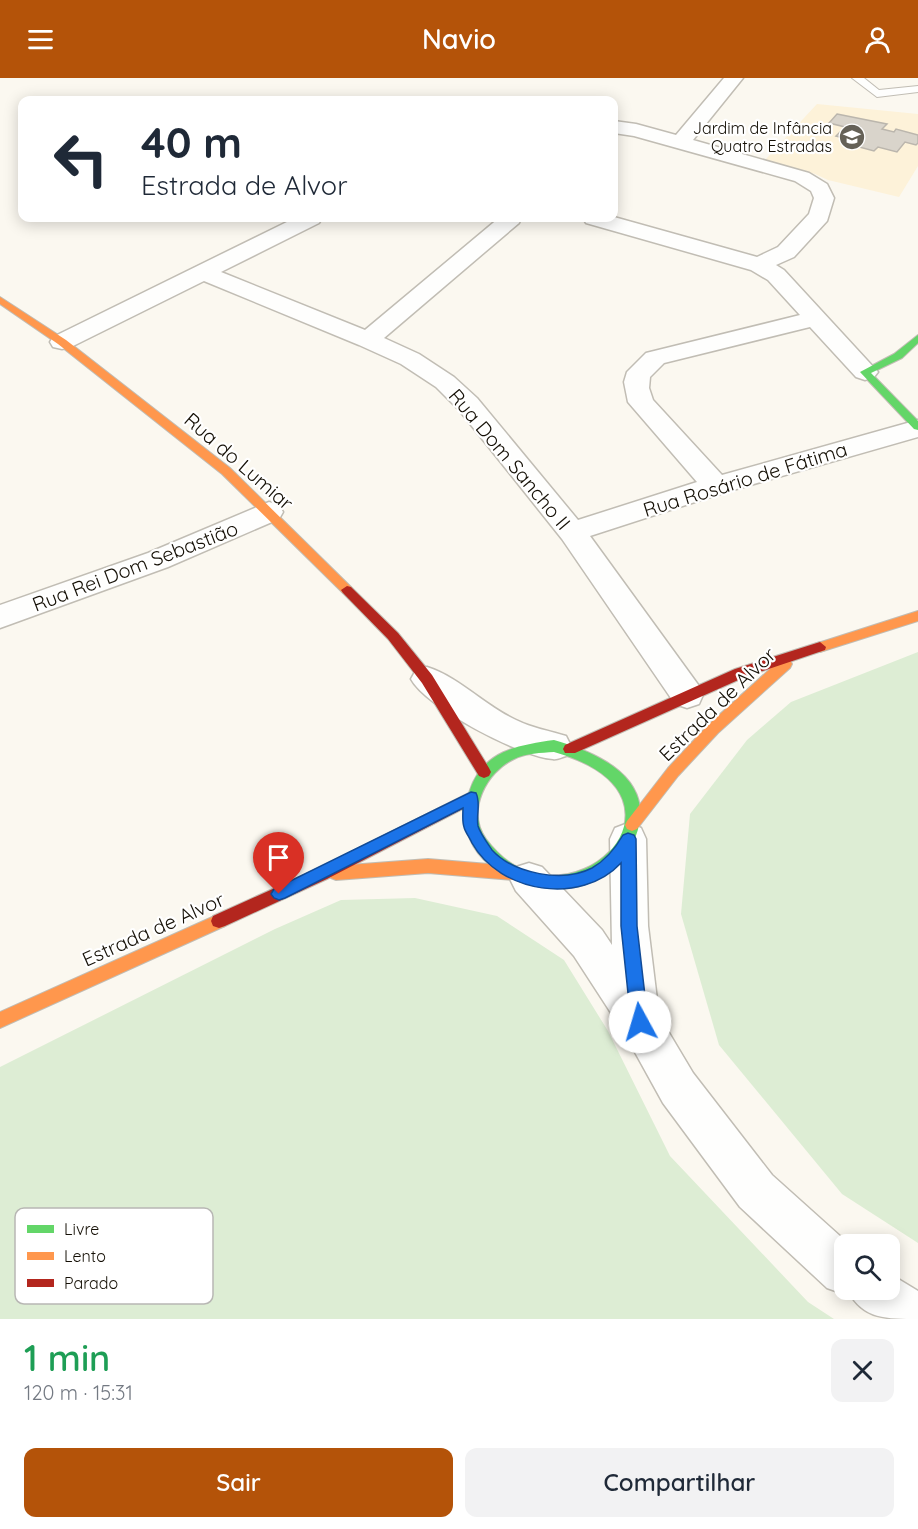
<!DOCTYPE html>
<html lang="pt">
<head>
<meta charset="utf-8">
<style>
	:root { --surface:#fff; --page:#f2f2f3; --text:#1f2937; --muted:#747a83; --accent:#b45309 }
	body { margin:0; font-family:Quicksand,sans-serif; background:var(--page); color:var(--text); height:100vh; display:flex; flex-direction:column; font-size:22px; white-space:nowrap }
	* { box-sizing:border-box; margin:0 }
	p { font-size:20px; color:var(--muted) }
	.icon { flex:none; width:33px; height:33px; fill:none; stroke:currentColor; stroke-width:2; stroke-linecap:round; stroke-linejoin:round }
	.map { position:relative; height:1241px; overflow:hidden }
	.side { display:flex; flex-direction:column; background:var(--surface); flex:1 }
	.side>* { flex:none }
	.top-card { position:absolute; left:18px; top:18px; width:600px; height:126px; border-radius:12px; box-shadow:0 3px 15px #0003; background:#fff; color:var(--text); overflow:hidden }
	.fabs { position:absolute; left:834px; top:1156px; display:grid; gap:12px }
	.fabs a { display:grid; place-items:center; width:66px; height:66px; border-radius:12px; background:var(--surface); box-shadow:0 3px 15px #0003; font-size:30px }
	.pin { position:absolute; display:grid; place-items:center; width:51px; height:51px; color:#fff; margin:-62px -26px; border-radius:50% 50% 50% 0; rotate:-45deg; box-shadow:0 0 6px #0007 }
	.pin .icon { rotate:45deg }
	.me { position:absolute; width:66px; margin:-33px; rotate:354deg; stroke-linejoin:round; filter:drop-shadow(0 0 4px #0008) }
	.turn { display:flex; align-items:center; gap:21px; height:126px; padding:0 24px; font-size:27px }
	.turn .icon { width:78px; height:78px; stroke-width:2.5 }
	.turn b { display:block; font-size:42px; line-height:51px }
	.round { display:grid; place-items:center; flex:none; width:63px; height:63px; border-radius:12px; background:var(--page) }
	.headline { display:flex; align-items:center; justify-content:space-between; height:102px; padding:0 24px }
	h1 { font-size:36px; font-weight:600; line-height:45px; color:#1e9e55 }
	.button { display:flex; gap:12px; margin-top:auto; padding:12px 24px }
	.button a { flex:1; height:69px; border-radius:12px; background:var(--accent); color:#fff; font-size:24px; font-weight:600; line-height:69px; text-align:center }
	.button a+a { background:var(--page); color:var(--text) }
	header { display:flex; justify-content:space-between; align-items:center; height:78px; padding:0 24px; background:var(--accent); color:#fff; font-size:27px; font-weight:600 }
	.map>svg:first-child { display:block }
</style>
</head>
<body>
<header><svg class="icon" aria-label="menu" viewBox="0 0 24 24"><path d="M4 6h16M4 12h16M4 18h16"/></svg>Navio<svg class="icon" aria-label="person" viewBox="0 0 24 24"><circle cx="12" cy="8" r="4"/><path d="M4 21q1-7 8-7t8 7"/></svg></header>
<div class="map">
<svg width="918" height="1241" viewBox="0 0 918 1241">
	<rect width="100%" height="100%" fill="#fbf8f0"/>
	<polygon fill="#fdf2d9" points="817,26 918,36 918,88 899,119 828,102 815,96 765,82"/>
	<g fill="#ddedd4">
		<polygon points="918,574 918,1165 842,1116 719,967 681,836 690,736 747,662 791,624"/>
		<polygon points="415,820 497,838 564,882 608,953 670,1078 808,1224 834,1241 0,1241 0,989 275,851 341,822"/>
	</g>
	<polygon fill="#d9d4cb" stroke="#bbb6ad" stroke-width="1.5" points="837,36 887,46 882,51 894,54 896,51 918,57 918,65 916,67 905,64 897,74 878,69 874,73 852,67 855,63 836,58 845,49 829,45"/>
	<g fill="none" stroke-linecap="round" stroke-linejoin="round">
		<g stroke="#c1bdb4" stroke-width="2">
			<polygon id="lane" points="852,0 864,0 879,12 918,8 918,14 877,19"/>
		</g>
		<g stroke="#c1bdb4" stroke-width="3">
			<g id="street">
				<polygon points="724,0 743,0 693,62 809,95 827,106 834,120 827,143 794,179 776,187 784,192 878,294 874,299 865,302 856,299 810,249 664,285 650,299 649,310 653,322 722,397 918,342 918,359 726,414 590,458 699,608 703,617 699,626 687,630 675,626 562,461 459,332 436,309 401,286 359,267 204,203 71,269 62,271 53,269 50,264 53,259 295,140 322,140 319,145 221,194 365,252 499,140 521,140 519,145 384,260 419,276 454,299 477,320 578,442 697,404 628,324 624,304 627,294 646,275 800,237 768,202 751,192 586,145 583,140 614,139 757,179 778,169 809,136 814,120 811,113 795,103 634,58 614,55 614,43 636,46 676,57"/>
				<polygon points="269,424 279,427 283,434 279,441 168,489 0,550 0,527 148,475"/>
				<path d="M 427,589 C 459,599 485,628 516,642 C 532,650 550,653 566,658 L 571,668 L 566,678 C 562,679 557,682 553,681 C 520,679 426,629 411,601 L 416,592 Z"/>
				<path d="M 628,745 L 641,750 L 646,761 L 648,848 L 659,938 L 693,995 L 772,1097 L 850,1167 L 844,1167 L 844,1212 L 890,1212 L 890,1196 L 918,1213 L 918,1241 C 887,1241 863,1241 849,1214 L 844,1216 L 827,1210 L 740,1129 L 663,1025 L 626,958 L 574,878 L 516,813 L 510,801 L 516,789 L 529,785 L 542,789 L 602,852 L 612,867 L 610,761 L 615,750 Z"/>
			</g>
		</g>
		<g stroke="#c1bdb4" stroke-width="2">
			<g id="fast">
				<polygon points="918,257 918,265 902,280 871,295 918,343 918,352 914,351 860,294 894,276"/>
				<path d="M 554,662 C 591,673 645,694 640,742 C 638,756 631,772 621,782 C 607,795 590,808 570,810 C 529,814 473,792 466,747 C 465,742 462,735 464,729 C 465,723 468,718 470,712 C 483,673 518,667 554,662 ZM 554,674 C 716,719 563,865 486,761 C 466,733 486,694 514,681 C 526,675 541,675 554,674 Z"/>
			</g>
		</g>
		<g stroke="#c1bdb4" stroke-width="2">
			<g id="slow">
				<polygon points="0,219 66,262 230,390 351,509 353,512 351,515 343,515 222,396 58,266 0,226"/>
				<polygon points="918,533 918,543 820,574 814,569 815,566"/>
				<polygon points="785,581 790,582 792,586 790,590 718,655 678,698 637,751 632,753 627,751 625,747 627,743 668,690 708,647 780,582"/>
				<polygon points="428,781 513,788 518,790 521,795 518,800 513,802 428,795 336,802 331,800 328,795 331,790 336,788"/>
				<polygon points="219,836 225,838 227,843 225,848 0,950 0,934"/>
			</g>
		</g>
		<g stroke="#c1bdb4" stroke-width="2">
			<g id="jam">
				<polygon points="347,508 351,509 398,555 432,597 489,690 491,694 489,698 484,700 479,698 422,605 388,561 343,515 341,512"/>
				<polygon points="820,564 826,569 825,572 745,599 575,675 565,675 563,671 565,667 735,591"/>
				<polygon points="471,714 476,716 478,720 476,724 327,801 225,848 219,850 213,848 211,843 213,838 317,791"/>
			</g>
		</g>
		<use href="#lane" fill="#fefefd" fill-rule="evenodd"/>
		<use href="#street" fill="#fefefd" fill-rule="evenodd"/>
		<use href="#fast" fill="#63d668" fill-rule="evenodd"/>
		<use href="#slow" fill="#ff974d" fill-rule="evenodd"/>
		<use href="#jam" fill="#b3261e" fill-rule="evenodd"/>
	</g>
	<path fill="#1a73e8" stroke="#114b97" stroke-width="1.5" d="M 471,714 L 476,715 C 481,725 476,737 478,748 C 480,755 488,766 492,772 C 514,796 563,805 592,790 C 606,782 615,771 623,757 L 628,755 L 634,757 L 636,761 L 637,848 L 648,944 L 646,950 L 640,952 L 634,950 L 631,944 L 621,848 L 621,785 C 581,828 500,815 472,765 C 470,760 465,754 464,749 C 462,743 463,736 463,730 L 285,820 L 279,822 L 274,820 L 271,816 L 274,811 Z"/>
	<defs>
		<g id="school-disc" transform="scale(1.35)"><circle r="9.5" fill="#656157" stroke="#fff"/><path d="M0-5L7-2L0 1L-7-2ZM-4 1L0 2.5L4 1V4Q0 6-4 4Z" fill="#fff"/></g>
	</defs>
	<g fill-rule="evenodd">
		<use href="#school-disc" x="852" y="59"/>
	</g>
	<g text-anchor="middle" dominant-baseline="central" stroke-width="4.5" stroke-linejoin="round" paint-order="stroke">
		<g font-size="16" fill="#140f05" stroke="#fff" text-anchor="end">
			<text x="832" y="50">Jardim de Infância<tspan x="832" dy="18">Quatro Estradas</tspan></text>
		</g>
		<g font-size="20" fill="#140f05" stroke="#fff">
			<text transform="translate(510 381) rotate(50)">Rua Dom Sancho II</text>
			<text transform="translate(239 383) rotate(41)">Rua do Lumiar</text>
			<text transform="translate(745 401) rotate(-17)">Rua Rosário de Fátima</text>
			<text transform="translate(135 488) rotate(-21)">Rua Rei Dom Sebastião</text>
			<text transform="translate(717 626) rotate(-44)">Estrada de Alvor</text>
			<text transform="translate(153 851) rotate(-24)">Estrada de Alvor</text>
		</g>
	</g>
	<rect x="15" y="1130" width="198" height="96" rx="9" fill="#fff" stroke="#b8b7b4" stroke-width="1.5"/>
	<rect x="27" y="1147" width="27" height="8" fill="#63d668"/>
	<rect x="27" y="1174" width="27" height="8" fill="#ff974d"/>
	<rect x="27" y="1201" width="27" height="8" fill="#b3261e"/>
	<g font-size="16" fill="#140f05">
		<text x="64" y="1157">Livre</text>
		<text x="64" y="1184">Lento</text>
		<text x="64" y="1211">Parado</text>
	</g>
</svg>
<div class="fabs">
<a><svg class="icon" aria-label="search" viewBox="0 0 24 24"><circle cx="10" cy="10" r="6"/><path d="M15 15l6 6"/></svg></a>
</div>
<div class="pin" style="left:279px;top:816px;background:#d93025"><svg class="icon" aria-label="arrive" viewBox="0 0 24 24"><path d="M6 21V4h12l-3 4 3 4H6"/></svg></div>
<svg class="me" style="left:640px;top:944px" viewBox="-20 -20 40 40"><circle r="19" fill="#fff"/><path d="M0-13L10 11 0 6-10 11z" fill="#1a73e8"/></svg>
<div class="top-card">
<div class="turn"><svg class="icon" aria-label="left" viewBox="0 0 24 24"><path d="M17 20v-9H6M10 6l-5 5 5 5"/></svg><div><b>40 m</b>Estrada de Alvor</div></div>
</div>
</div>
<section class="side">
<div class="headline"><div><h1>1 min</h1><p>120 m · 15:31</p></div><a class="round"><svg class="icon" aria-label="close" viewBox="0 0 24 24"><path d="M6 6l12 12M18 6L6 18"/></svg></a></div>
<div class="button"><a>Sair</a><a>Compartilhar</a></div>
</section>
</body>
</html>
